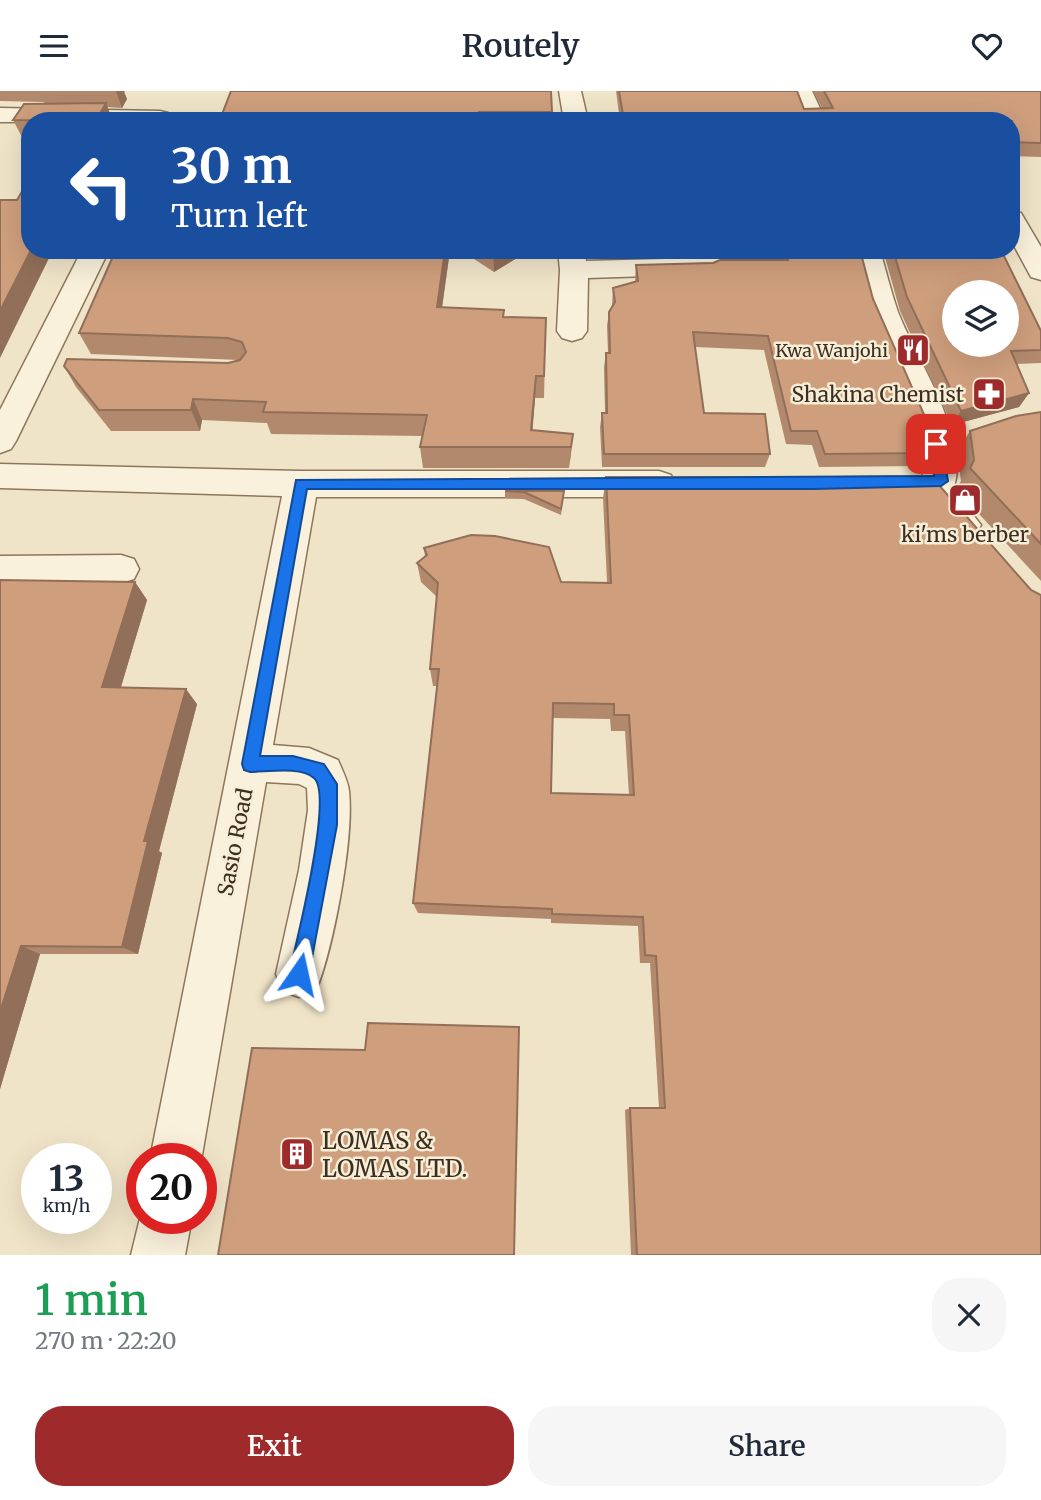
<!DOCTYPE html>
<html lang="en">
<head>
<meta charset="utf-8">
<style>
	:root { --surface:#fff; --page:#f6f6f7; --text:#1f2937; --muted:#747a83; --accent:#9e2a2b }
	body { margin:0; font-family:Merriweather,serif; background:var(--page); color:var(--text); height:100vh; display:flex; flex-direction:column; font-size:26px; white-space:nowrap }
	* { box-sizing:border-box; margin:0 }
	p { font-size:23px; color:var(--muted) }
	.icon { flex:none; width:38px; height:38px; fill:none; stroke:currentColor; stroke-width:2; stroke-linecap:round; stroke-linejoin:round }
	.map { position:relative; height:1164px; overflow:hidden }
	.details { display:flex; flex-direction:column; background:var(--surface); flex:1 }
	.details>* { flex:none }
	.guide { position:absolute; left:21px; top:21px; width:999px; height:147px; border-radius:28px; box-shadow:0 7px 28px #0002; background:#1a4fa0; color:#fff; overflow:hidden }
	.fabs { position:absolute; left:942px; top:189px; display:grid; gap:14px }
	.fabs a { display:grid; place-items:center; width:77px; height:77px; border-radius:50%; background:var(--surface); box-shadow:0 7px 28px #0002; font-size:35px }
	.speed { position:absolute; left:21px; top:1052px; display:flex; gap:14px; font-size:35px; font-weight:700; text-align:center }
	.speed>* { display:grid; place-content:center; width:91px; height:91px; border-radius:50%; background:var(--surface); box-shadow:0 7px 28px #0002; line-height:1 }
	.speed small { font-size:18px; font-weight:400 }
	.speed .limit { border:10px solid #d22; background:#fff; color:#111 }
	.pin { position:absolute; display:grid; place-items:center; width:60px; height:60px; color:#fff; margin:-30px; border-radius:14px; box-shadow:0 4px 10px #0006 }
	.me { position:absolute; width:77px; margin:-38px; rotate:11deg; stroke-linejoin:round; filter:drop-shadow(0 0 5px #0008) }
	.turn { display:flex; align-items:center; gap:24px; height:147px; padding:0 35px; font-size:32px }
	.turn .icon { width:91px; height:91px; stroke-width:2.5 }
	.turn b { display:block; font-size:49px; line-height:60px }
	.round { display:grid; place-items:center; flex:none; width:74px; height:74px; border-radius:28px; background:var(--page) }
	.head { display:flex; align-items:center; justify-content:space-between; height:119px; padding:0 35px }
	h1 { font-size:42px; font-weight:600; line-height:52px; color:#1e9e55 }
	.action { display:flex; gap:14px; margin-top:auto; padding:14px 35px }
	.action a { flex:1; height:80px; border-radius:28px; background:var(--accent); color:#fff; font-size:28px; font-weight:600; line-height:80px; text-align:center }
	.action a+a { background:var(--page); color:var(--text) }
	header { display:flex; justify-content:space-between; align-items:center; height:91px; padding:0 35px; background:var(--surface); font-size:32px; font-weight:600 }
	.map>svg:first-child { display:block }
</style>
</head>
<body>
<header><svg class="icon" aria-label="menu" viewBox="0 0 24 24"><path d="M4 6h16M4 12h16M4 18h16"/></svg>Routely<svg class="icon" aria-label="heart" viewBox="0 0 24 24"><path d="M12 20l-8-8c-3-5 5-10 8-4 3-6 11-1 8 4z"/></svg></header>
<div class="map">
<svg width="1041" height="1164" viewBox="0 0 1041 1164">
	<rect width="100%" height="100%" fill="#f0e4c8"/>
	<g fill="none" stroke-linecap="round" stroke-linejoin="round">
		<g stroke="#8d765c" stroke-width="3">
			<g id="minor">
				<polygon points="559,0 581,0 588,30 564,30"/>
				<polygon points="790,0 812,0 826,30 802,30"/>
				<polygon points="0,17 160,20 168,22 172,27 170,30 0,31"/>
				<polygon points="1012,120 1021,122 1041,156 1041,189 1031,186 1012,151"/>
				<polygon points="82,159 109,159 16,350 11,358 0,362 0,319"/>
				<polygon points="558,159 585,159 586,170 705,167 716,159 743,159 736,173 710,183 588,187 587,240 582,247 572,250 562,247 557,240 560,179"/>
				<path d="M 853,159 L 880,159 C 886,180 891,201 898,221 C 916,268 972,349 953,398 L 981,434 L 976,443 C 949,452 930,422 918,400 C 941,348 888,271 870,222 C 863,202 858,180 853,159 Z"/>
				<path d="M 0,373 L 301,380 L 659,380 L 671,384 L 676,393 L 671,402 L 659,406 L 316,406 L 273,654 L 309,657 L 338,669 C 342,679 348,690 349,700 C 354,747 334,855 316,900 L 299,906 L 282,900 L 276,883 L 299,779 L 308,719 L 307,697 L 299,693 L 266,691 L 201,1070 L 150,1068 L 282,405 L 0,397 Z"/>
				<polygon points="121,464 134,468 139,478 134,488 121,492 0,493 0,465"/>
				<polygon points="142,1119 142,1127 192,1127 185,1164 131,1164"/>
			</g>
		</g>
		<use href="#minor" fill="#faf1dc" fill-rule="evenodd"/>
	</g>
	<g fill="#b2896c" fill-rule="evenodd">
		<polygon points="0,0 125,0 124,1 127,8 122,17 107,16 113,30 30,30 30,50 24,50 13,29 45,13 44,11 0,10"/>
		<polygon points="551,0 551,30 222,30 221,26"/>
		<polygon points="616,0 797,0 804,18 822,17 813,0 1041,0 1041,66 1012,65 1012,30 620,30"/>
		<polygon points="279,159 450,159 442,217 504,219 504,226 546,227 544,307 535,307 532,339 573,343 569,377 423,377 420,356 423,345 271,343 267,332 202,329 200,340 111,340 76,296 64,275 228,272 239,269 91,263 79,242 276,166"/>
		<polygon points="460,159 525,159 525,162 494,181"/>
		<polygon points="776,159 860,159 873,208 928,362 920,375 819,376 812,354 786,353 764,259 695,256 704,322 770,363 765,376 602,376 600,336 602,322 605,322 604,276 606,262 608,262 607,235 609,221 612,215 613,197 635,191 636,174 779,169"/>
		<polygon points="883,159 1001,159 1041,240 1041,272 1016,273 1029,302 1019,316 952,334 900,220"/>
		<polygon points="1041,321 1041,490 956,398 961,390 957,361 970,340"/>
		<path d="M 606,386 L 836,390 L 838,386 L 1041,1164 L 631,1164 L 625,1019 L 630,1017 L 659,1017 L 650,872 L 640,872 L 638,835 L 551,832 L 551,828 L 418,822 L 413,812 L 437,595 L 433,595 L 430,578 L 437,506 L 421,491 L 417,472 L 425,466 L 424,457 L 561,491 L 607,491 L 603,407 ZM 553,627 L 610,628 L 611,640 L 625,640 L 629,704 L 551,702 Z"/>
		<polygon points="505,400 564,400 561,424 524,408 505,407"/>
		<polygon points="0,489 135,491 147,509 121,596 197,613 159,760 162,762 138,863 40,863 0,998"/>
	</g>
	<g fill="#916f58">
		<polygon points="116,0 125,0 124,1 127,8 122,17"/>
		<polygon points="106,12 113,30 96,30"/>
		<polygon points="31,159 53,159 0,267 0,220"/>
		<polygon points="445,159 450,159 439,238 437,216"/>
		<polygon points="493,159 525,159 525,162 494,181"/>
		<polygon points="536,285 535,307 531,360 531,339"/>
		<polygon points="1029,302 1019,316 952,334 961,320"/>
		<polygon points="193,308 202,329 200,340 191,319"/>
		<polygon points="573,343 571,363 569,377 571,356"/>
		<polygon points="135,491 147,509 116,612 102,596"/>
		<polygon points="186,598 197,613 159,760 162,762 138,863 122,856 144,750"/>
		<polygon points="21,855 40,863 0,998 0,921"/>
	</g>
	<g fill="#cf9f7d" stroke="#916f58" stroke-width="2" fill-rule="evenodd">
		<polygon points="231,0 551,0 552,21 479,21 479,30 225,30 221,26"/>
		<polygon points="619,0 797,0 804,18 833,17 824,0 1041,0 1041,52 1012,51 1012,30 624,30"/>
		<polygon points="106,12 96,30 13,29 24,13"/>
		<polygon points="30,87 30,159 31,159 0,220 0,109 17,109"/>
		<polygon points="279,159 445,159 437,216 504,219 503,226 546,227 544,285 536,285 531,339 573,343 571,356 420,356 427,324 263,321 266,311 193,308 191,319 99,319 64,275 67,268 228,272 240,269 246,261 242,251 228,247 79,242 114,163 276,166"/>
		<polygon points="784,159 860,159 873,208 926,328 928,362 825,363 817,340 791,340 768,245 693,241 704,322 765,323 770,363 604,363 602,322 607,322 606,262 610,262 609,221 615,211 613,197 638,190 636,174 713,172 720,169 788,169"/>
		<path d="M 893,159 L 1001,159 L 1041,240 L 1041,259 L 1011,260 L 1029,302 L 961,320 L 907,206 ZM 954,201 L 1006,201 L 1006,254 L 954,254 Z"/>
		<polygon points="1041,321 1041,453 970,377 974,369 970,340 1016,325"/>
		<path d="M 931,385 L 1031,499 L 1041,504 L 1041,1164 L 637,1164 L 630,1017 L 665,1017 L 656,865 L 645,864 L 643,826 L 552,823 L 552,818 L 413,812 L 439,578 L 430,578 L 438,492 L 417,472 L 427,464 L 424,457 L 471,444 L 495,445 L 549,456 L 561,491 L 611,492 L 606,386 L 788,386 L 840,391 L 838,386 ZM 553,612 L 614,613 L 614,624 L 629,624 L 634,704 L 551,702 Z"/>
		<polygon points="505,400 564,400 561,418 524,401"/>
		<polygon points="0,489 135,491 102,596 186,598 144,750 148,750 122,856 21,855 0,921"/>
		<polygon points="368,932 519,936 514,1164 218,1164 252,957 365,959"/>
	</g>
	<path fill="#1a73e8" stroke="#114b97" stroke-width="2" d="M 936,348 L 942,353 L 948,390 L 941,395 L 813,398 L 307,398 L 260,665 L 293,665 L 324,673 L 337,693 L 337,734 L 309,883 L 306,890 L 299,893 L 292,890 L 289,883 C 296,853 334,704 314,687 C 301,675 267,681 250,681 L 244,679 L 242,673 L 296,389 L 934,385 L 929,353 Z"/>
	<defs>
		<g id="restaurant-square" transform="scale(1.75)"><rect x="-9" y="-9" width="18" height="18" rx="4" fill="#9e2a2b" stroke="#f7eed8"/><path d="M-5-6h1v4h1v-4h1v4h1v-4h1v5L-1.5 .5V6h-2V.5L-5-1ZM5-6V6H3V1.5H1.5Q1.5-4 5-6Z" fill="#fff"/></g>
		<g id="pharmacy-square" transform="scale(1.75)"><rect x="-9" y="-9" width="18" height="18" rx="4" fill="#9e2a2b" stroke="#f7eed8"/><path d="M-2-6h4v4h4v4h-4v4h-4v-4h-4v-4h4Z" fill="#fff"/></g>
		<g id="shop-square" transform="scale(1.75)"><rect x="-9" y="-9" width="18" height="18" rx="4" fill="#9e2a2b" stroke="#f7eed8"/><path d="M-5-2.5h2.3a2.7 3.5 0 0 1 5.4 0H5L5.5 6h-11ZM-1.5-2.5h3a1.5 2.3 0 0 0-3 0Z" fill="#fff"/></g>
		<g id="building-square" transform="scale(1.75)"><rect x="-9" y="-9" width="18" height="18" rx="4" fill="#9e2a2b" stroke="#f7eed8"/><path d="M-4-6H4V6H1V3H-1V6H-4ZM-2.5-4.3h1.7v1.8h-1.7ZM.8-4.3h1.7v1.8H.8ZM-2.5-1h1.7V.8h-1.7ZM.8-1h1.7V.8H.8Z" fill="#fff"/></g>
	</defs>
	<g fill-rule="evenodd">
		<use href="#restaurant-square" x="913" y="259"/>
		<use href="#pharmacy-square" x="989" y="303"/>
		<use href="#shop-square" x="965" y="409"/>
		<use href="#building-square" x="297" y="1063"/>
	</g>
	<g text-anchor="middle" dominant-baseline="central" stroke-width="5" stroke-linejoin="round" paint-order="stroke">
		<g font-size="18" fill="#3d2e20" stroke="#f7eed8" text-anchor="end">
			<text x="888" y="259">Kwa Wanjohi</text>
		</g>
		<g font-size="21" fill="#3d2e20" stroke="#f7eed8" text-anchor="end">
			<text x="964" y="303">Shakina Chemist</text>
			<text x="965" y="443" text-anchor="middle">ki'ms berber</text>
		</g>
		<g font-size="21" fill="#3d2e20" stroke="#f7eed8">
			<text transform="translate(235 751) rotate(-79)">Sasio Road</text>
		</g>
		<g font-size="24" fill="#3d2e20" stroke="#f7eed8" text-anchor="start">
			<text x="322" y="1049">LOMAS &amp;<tspan x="322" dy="28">LOMAS LTD.</tspan></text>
		</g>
	</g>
</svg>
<div class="fabs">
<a><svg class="icon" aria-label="layers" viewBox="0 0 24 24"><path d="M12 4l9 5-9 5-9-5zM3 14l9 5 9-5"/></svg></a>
</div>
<div class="speed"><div>13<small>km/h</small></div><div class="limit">20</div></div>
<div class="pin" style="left:936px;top:353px;background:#d93025"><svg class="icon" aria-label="arrive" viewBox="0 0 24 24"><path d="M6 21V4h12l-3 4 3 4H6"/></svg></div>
<svg class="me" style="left:299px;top:883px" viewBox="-20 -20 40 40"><path d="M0-17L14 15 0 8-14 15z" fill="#1a73e8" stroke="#fff" stroke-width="4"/></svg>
<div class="guide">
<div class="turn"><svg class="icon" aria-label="left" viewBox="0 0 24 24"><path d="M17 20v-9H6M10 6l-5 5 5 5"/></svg><div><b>30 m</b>Turn left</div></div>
</div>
</div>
<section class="details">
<div class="head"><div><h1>1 min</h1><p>270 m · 22:20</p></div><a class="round"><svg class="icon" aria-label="close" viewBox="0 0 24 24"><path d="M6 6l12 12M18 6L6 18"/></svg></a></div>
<div class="action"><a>Exit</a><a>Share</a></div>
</section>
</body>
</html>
